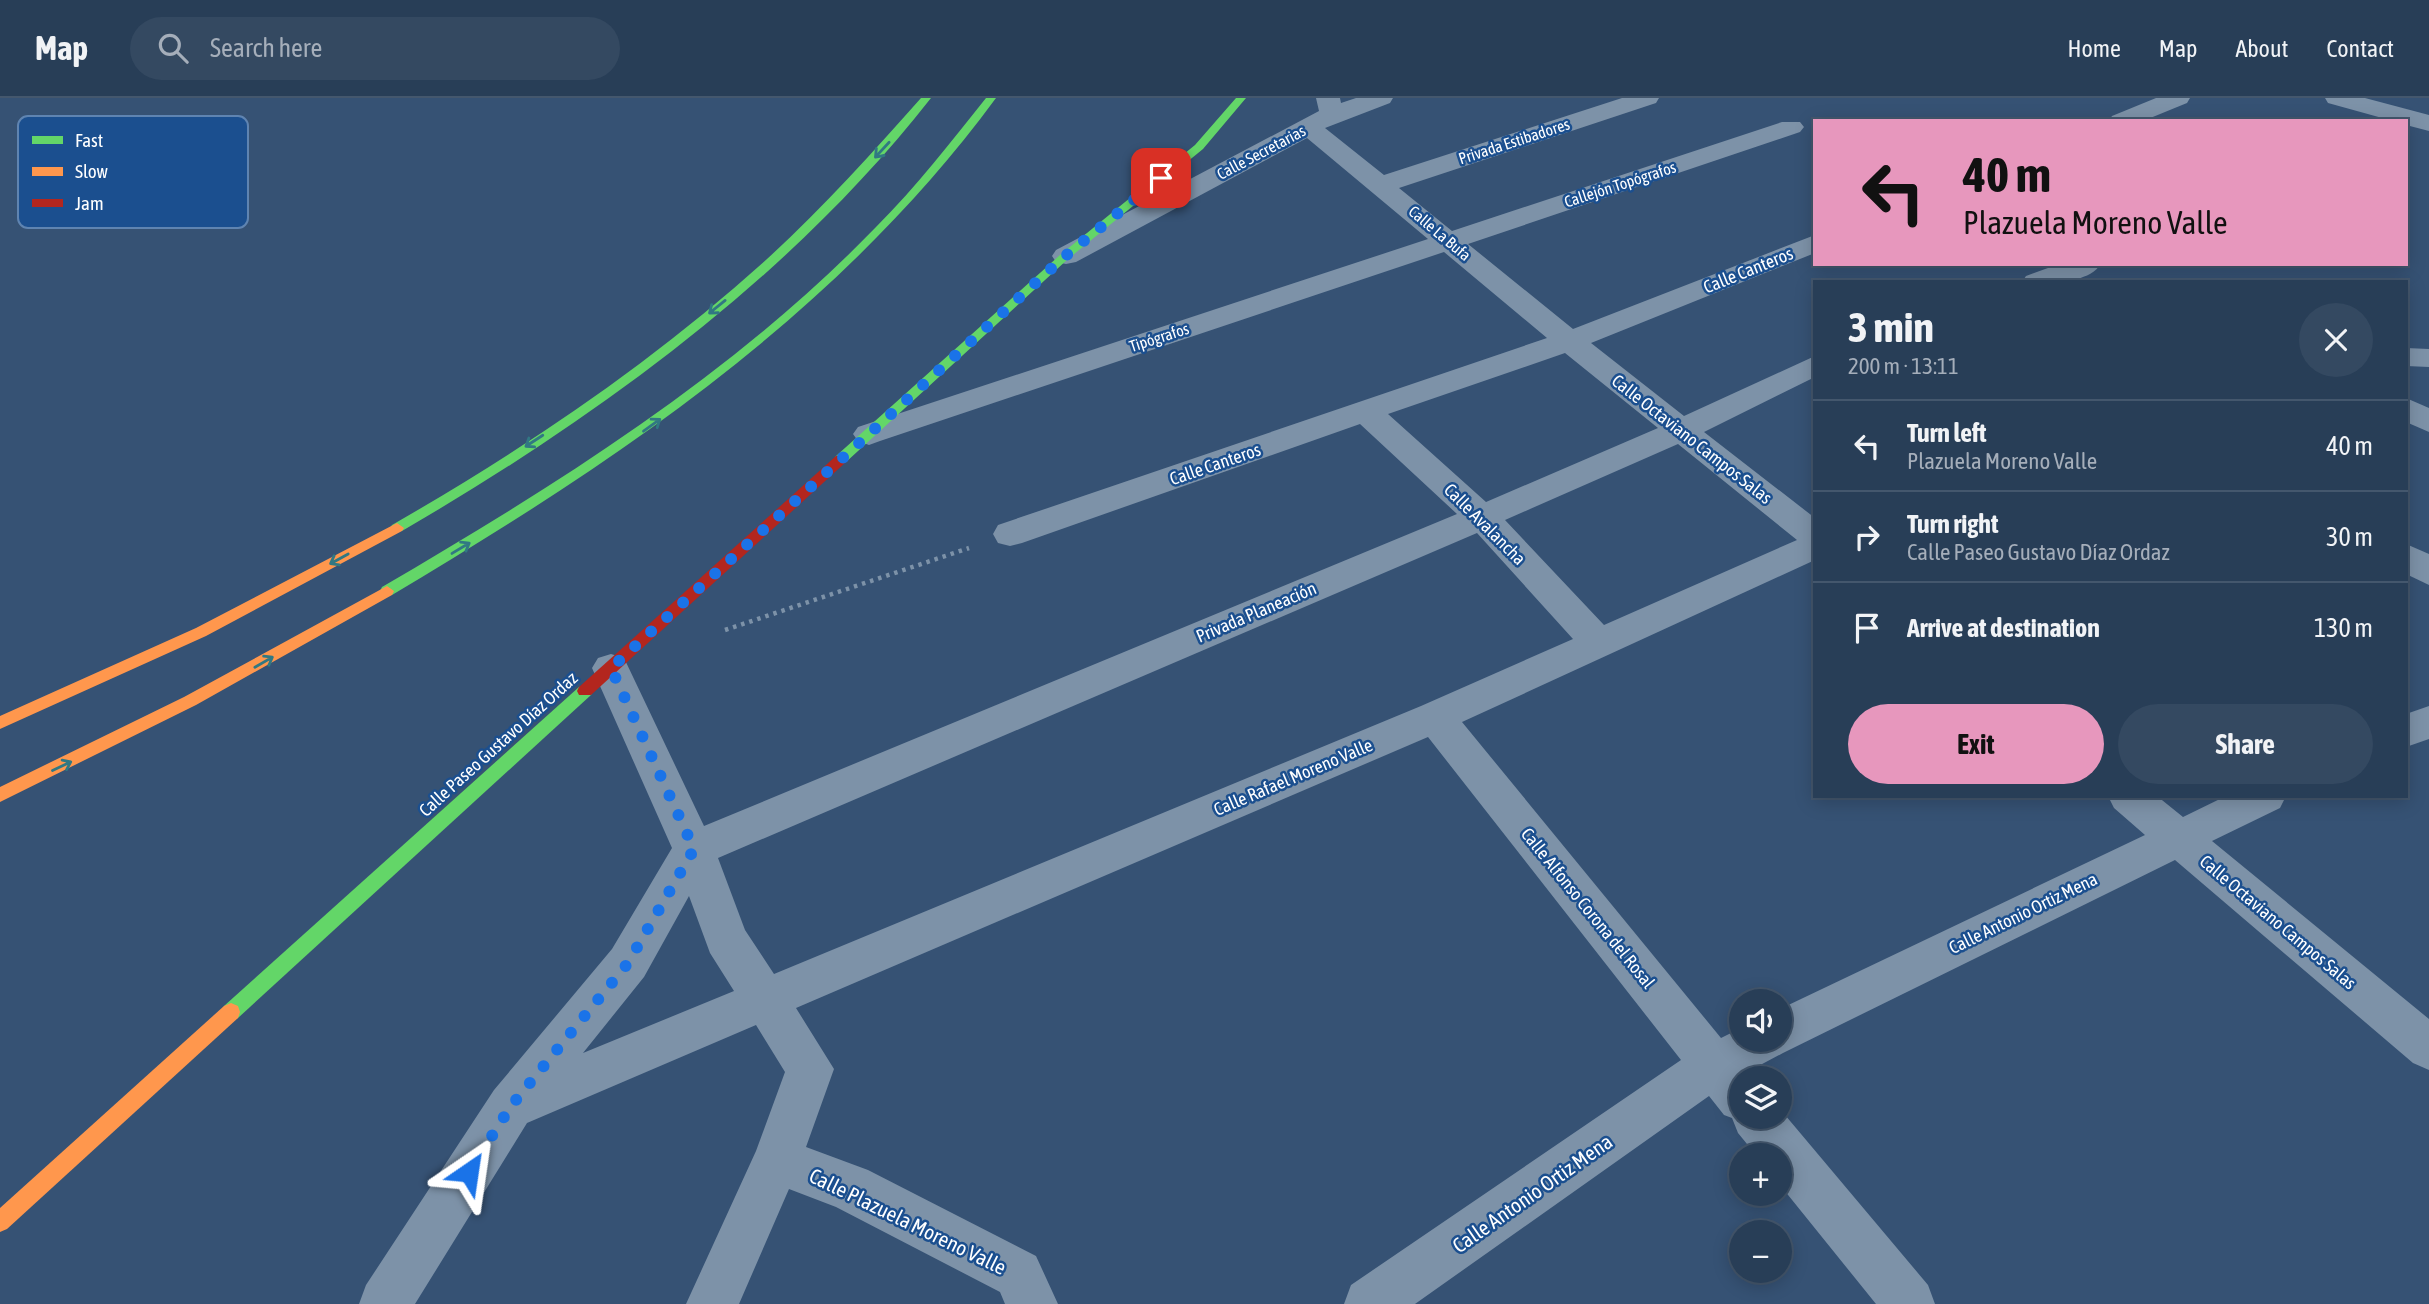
<!DOCTYPE html>
<html lang="en">
<head>
<meta charset="utf-8">
<style>
	:root { --surface:#283e57; --page:#344961; --text:#f1f3f6; --muted:#a5aeba; --line:#44576d; --accent:#e797bd }
	body { margin:0; font-family:"Asap Condensed",sans-serif; background:var(--page); color:var(--text); height:100vh; display:flex; flex-direction:column; font-size:26px; white-space:nowrap }
	* { box-sizing:border-box; margin:0 }
	p { font-size:23px; color:var(--muted) }
	.icon { flex:none; width:38px; height:38px; fill:none; stroke:currentColor; stroke-width:2; stroke-linecap:round; stroke-linejoin:round }
	.map { position:relative; flex:1; overflow:hidden }
	.details { position:absolute; left:1813px; top:182px; width:595px; height:518px; display:flex; flex-direction:column; background:var(--surface); border-radius:0px; box-shadow:0 4px 18px #0003,0 0 0 2px var(--line) }
	.details>* { flex:none }
	.top-card { position:absolute; left:1813px; top:21px; width:595px; height:147px; border-radius:0px; box-shadow:0 4px 18px #0003,0 0 0 2px var(--line); background:#e797bd; color:#111; overflow:hidden }
	.buttons { position:absolute; left:1729px; top:891px; display:grid; gap:14px }
	.buttons a { display:grid; place-items:center; width:63px; height:63px; border-radius:50%; background:var(--surface); box-shadow:0 4px 18px #0003,0 0 0 2px var(--line); font-size:35px }
	.pin { position:absolute; display:grid; place-items:center; width:60px; height:60px; color:#fff; margin:-30px; border-radius:14px; box-shadow:0 4px 10px #0006 }
	.me { position:absolute; width:77px; margin:-38px; rotate:32deg; stroke-linejoin:round; filter:drop-shadow(0 0 5px #0008) }
	.turn { display:flex; align-items:center; gap:24px; height:147px; padding:0 35px; font-size:32px }
	.turn .icon { width:91px; height:91px; stroke-width:2.5 }
	.turn b { display:block; font-size:49px; line-height:60px }
	.round { display:grid; place-items:center; flex:none; width:74px; height:74px; border-radius:37px; background:var(--page) }
	.overview { display:flex; align-items:center; justify-content:space-between; height:119px; padding:0 35px }
	h1 { font-size:42px; font-weight:700; line-height:52px }
	.button { display:flex; gap:14px; margin-top:auto; padding:14px 35px }
	.button a { flex:1; height:80px; border-radius:42px; background:var(--accent); color:#111; font-size:28px; font-weight:700; line-height:80px; text-align:center }
	.button a+a { background:var(--page); color:var(--text) }
	ul { padding:0; list-style:none }
	li { display:flex; align-items:center; gap:21px; height:91px; padding:0 35px; border-top:2px solid var(--line) }
	li div { flex:1 }
	li b { display:block; font-size:26px }
	li em { font-style:normal }
	header { display:flex; align-items:center; gap:42px; box-sizing:border-box; height:98px; padding:0 35px; background:var(--surface); border-bottom:2px solid var(--line) }
	header strong { font-size:33px }
	nav { display:flex; gap:38px; margin-inline-start:auto; font-size:24px }
	.search { width:490px; height:63px; background:var(--page); display:flex; align-items:center; gap:18px; box-sizing:border-box; padding:0 24px; border-radius:38px; color:var(--muted); font-size:26px }
	.map>svg:first-child { display:block }
</style>
</head>
<body>
<header>
<strong>Map</strong>
<div class="search"><svg class="icon" aria-label="search" viewBox="0 0 24 24"><circle cx="10" cy="10" r="6"/><path d="M15 15l6 6"/></svg>Search here</div>
<nav><a>Home</a><a>Map</a><a>About</a><a>Contact</a></nav>
</header>
<div class="map">
<svg width="2429" height="1206" viewBox="0 0 2429 1206">
	<rect width="100%" height="100%" fill="#365274"/>
	<g fill="none" stroke-linecap="round" stroke-linejoin="round">
		<polyline stroke="#7d92a8" stroke-width="4.5" stroke-dasharray="3.5 5" stroke-linecap="butt" points="725,532 969,450"/>
		<g fill="#7d92a8" fill-rule="evenodd">
			<path d="M 1316,0 L 1340,0 L 1341,5 L 1356,0 L 1393,0 L 1390,5 L 1325,30 L 1384,77 L 1622,0 L 1659,0 L 1656,5 L 1399,90 L 1452,133 L 1782,24 L 1800,24 L 1804,29 L 1800,34 L 1468,146 L 1573,231 L 1815,137 L 1815,155 L 1591,245 L 1684,318 L 1815,258 L 1815,279 L 1704,334 L 1815,420 L 1815,462 L 1462,624 L 1721,940 L 1741,930 L 1741,942 L 1780,942 L 1780,911 L 2145,737 L 2114,710 L 2108,698 L 2157,698 L 2183,719 L 2226,698 L 2286,698 L 2280,710 L 2212,743 L 2429,921 L 2429,972 L 2413,965 L 2175,762 L 1783,955 L 1749,973 L 1754,980 L 1741,980 L 1741,1018 L 1780,1018 L 1780,1011 L 1928,1187 L 1935,1206 L 1876,1206 L 1780,1087 L 1780,1057 L 1756,1057 L 1738,1035 L 1732,1020 L 1724,1017 L 1709,998 L 1415,1206 L 1344,1206 L 1351,1187 L 1681,962 L 1428,639 L 796,910 L 834,971 L 806,1049 L 868,1072 L 1036,1158 L 1058,1206 L 1005,1206 L 1000,1194 L 836,1109 L 789,1091 L 739,1206 L 686,1206 L 756,1053 L 785,974 L 756,927 L 527,1025 L 415,1206 L 359,1206 L 366,1187 L 494,992 L 612,851 L 672,750 L 592,570 L 598,560 L 611,556 L 624,560 L 704,728 L 1457,416 L 1360,326 L 1022,445 L 1010,448 L 998,445 L 993,436 L 998,427 L 1547,240 L 1444,154 L 880,343 L 869,347 L 858,343 L 853,336 L 858,329 L 1428,141 L 1307,40 L 1076,164 L 1066,166 L 1056,164 L 1052,158 L 1056,152 L 1319,13 ZM 1565,255 L 1658,330 L 1486,404 L 1388,316 ZM 1678,346 L 1797,442 L 1604,527 L 1505,422 ZM 1477,435 L 1573,541 L 1421,608 L 774,876 L 745,832 L 718,760 ZM 689,798 L 710,855 L 734,893 L 583,955 L 644,879 Z"/>
			<polygon points="2156,0 2190,0 2187,5 2143,23 2109,23 2112,18"/>
			<polygon points="2325,0 2365,0 2429,17 2429,33 2406,27 2406,23 2393,23 2328,5"/>
			<path d="M 2059,166 L 2101,166 C 2086,188 2045,184 2022,184 L 2026,178 Z"/>
			<polygon points="2406,250 2429,251 2429,269 2406,268"/>
			<polygon points="2406,300 2429,310 2429,334 2406,324"/>
			<polygon points="2406,446 2429,456 2429,487 2406,476"/>
			<polygon points="2429,608 2429,641 2406,649 2406,616"/>
		</g>
		<g fill="#63d668" fill-rule="evenodd">
			<path d="M 921,0 L 931,0 C 790,180 598,319 402,433 L 392,433 L 390,430 L 392,427 C 526,350 653,264 767,161 C 822,111 872,55 921,0 Z"/>
			<path d="M 986,0 L 996,0 C 838,215 619,362 392,497 L 382,497 L 380,493 L 382,489 C 558,386 733,277 876,129 C 916,89 951,44 986,0 Z"/>
			<polygon points="1236,0 1246,0 1203,51 1068,161 846,364 836,364 834,361 836,358 1060,157 1195,47"/>
			<polygon points="585,587 591,589 593,593 591,597 238,920 231,923 224,920 222,914 224,908 579,589"/>
		</g>
		<g fill="#ff974d" fill-rule="evenodd">
			<polygon points="397,425 404,430 402,433 206,538 0,631 0,618 196,530"/>
			<polygon points="387,488 394,493 392,497 196,607 0,704 0,689 184,599"/>
			<polygon points="231,905 238,908 240,914 238,920 7,1131 0,1134 0,1110 224,908"/>
		</g>
		<polygon fill="#b3261e" fill-rule="evenodd" points="841,357 848,361 846,364 591,597 579,597 577,593 579,589 836,358"/>
	</g>
	<defs><path id="oneway-shaft" d="M-6 0H5M1.5-3L5.5 0L1.5 3" fill="none" stroke-width="1.6" stroke-linecap="round" stroke-linejoin="round" transform="scale(1.75)"/></defs>
	<g stroke="#317883">
		<use href="#oneway-shaft" transform="translate(882 52) rotate(133)"/>
		<use href="#oneway-shaft" transform="translate(717 209) rotate(141)"/>
		<use href="#oneway-shaft" transform="translate(652 327) rotate(-36)"/>
		<use href="#oneway-shaft" transform="translate(534 343) rotate(147)"/>
		<use href="#oneway-shaft" transform="translate(461 450) rotate(-31)"/>
		<use href="#oneway-shaft" transform="translate(339 461) rotate(151)"/>
		<use href="#oneway-shaft" transform="translate(264 564) rotate(-30)"/>
		<use href="#oneway-shaft" transform="translate(62 668) rotate(-25)"/>
	</g>
	<g fill="none" stroke-linecap="round" stroke-linejoin="round">
		<polyline stroke="#1a73e8" stroke-width="12" stroke-dasharray="0 21.6" points="469,1074 511,1008 628,865 694,751 611,570 1064,159 1161,80"/>
	</g>
	<g text-anchor="middle" dominant-baseline="central" stroke-width="5" stroke-linejoin="round" paint-order="stroke">
		<g font-size="16" fill="#fff" stroke="#1b4f8f">
			<text transform="translate(1514 43) rotate(-18)">Privada Estibadores</text>
			<text transform="translate(1261 54) rotate(-28)">Calle Secretarias</text>
			<text transform="translate(1620 86) rotate(-18)">Callejón Topógrafos</text>
			<text transform="translate(1440 135) rotate(40)">Calle La Bufa</text>
			<text transform="translate(1159 239) rotate(-18)">Tipógrafos</text>
		</g>
		<g font-size="18" fill="#fff" stroke="#1b4f8f">
			<text transform="translate(1748 172) rotate(-22)">Calle Canteros</text>
			<text transform="translate(1692 341) rotate(38)">Calle Octaviano Campos Salas</text>
			<text transform="translate(1215 366) rotate(-19)">Calle Canteros</text>
			<text transform="translate(1485 426) rotate(45)">Calle Avalancha</text>
			<text transform="translate(1256 514) rotate(-23)">Privada Planeación</text>
			<text transform="translate(498 646) rotate(-42)">Calle Paseo Gustavo Díaz Ordaz</text>
			<text transform="translate(1293 679) rotate(-23)">Calle Rafael Moreno Valle</text>
			<text transform="translate(1588 810) rotate(51)">Calle Alfonso Corona del Rosal</text>
			<text transform="translate(2023 815) rotate(-26)">Calle Antonio Ortiz Mena</text>
			<text transform="translate(2278 824) rotate(40)">Calle Octaviano Campos Salas</text>
		</g>
		<g font-size="21" fill="#fff" stroke="#1b4f8f">
			<text transform="translate(1532 1095) rotate(-35)">Calle Antonio Ortiz Mena</text>
			<text transform="translate(908 1123) rotate(26)">Calle Plazuela Moreno Valle</text>
		</g>
	</g>
	<rect x="18" y="18" width="230" height="112" rx="10" fill="#1b4f8f" stroke="#5f84b1" stroke-width="2"/>
	<rect x="32" y="38" width="31" height="8" fill="#63d668"/>
	<rect x="32" y="69" width="31" height="9" fill="#ff974d"/>
	<rect x="32" y="101" width="31" height="8" fill="#b3261e"/>
	<g font-size="19" fill="#fff">
		<text x="75" y="49">Fast</text>
		<text x="75" y="80">Slow</text>
		<text x="75" y="112">Jam</text>
	</g>
</svg>
<div class="buttons">
<a><svg class="icon" aria-label="sound" viewBox="0 0 24 24"><path d="M4 9h4l5-4v14l-5-4H4zM17 9q2 3 0 6"/></svg></a>
<a><svg class="icon" aria-label="layers" viewBox="0 0 24 24"><path d="M12 4l9 5-9 5-9-5zM3 14l9 5 9-5"/></svg></a>
<a>+</a>
<a>−</a>
</div>
<div class="pin" style="left:1161px;top:80px;background:#d93025"><svg class="icon" aria-label="arrive" viewBox="0 0 24 24"><path d="M6 21V4h12l-3 4 3 4H6"/></svg></div>
<svg class="me" style="left:469px;top:1074px" viewBox="-20 -20 40 40"><path d="M0-17L14 15 0 8-14 15z" fill="#1a73e8" stroke="#fff" stroke-width="4"/></svg>
<div class="top-card">
<div class="turn"><svg class="icon" aria-label="left" viewBox="0 0 24 24"><path d="M17 20v-9H6M10 6l-5 5 5 5"/></svg><div><b>40 m</b>Plazuela Moreno Valle</div></div>
</div>
<section class="details">
<div class="overview"><div><h1>3 min</h1><p>200 m · 13:11</p></div><a class="round"><svg class="icon" aria-label="close" viewBox="0 0 24 24"><path d="M6 6l12 12M18 6L6 18"/></svg></a></div>
<ul>
<li><svg class="icon" aria-label="left" viewBox="0 0 24 24"><path d="M17 20v-9H6M10 6l-5 5 5 5"/></svg><div><b>Turn left</b><p>Plazuela Moreno Valle</p></div><em>40 m</em></li>
<li><svg class="icon" aria-label="right" viewBox="0 0 24 24"><path d="M7 20v-9h11M14 6l5 5-5 5"/></svg><div><b>Turn right</b><p>Calle Paseo Gustavo Díaz Ordaz</p></div><em>30 m</em></li>
<li><svg class="icon" aria-label="arrive" viewBox="0 0 24 24"><path d="M6 21V4h12l-3 4 3 4H6"/></svg><div><b>Arrive at destination</b></div><em>130 m</em></li>
</ul>
<div class="button"><a>Exit</a><a>Share</a></div>
</section>
</div>
</body>
</html>
